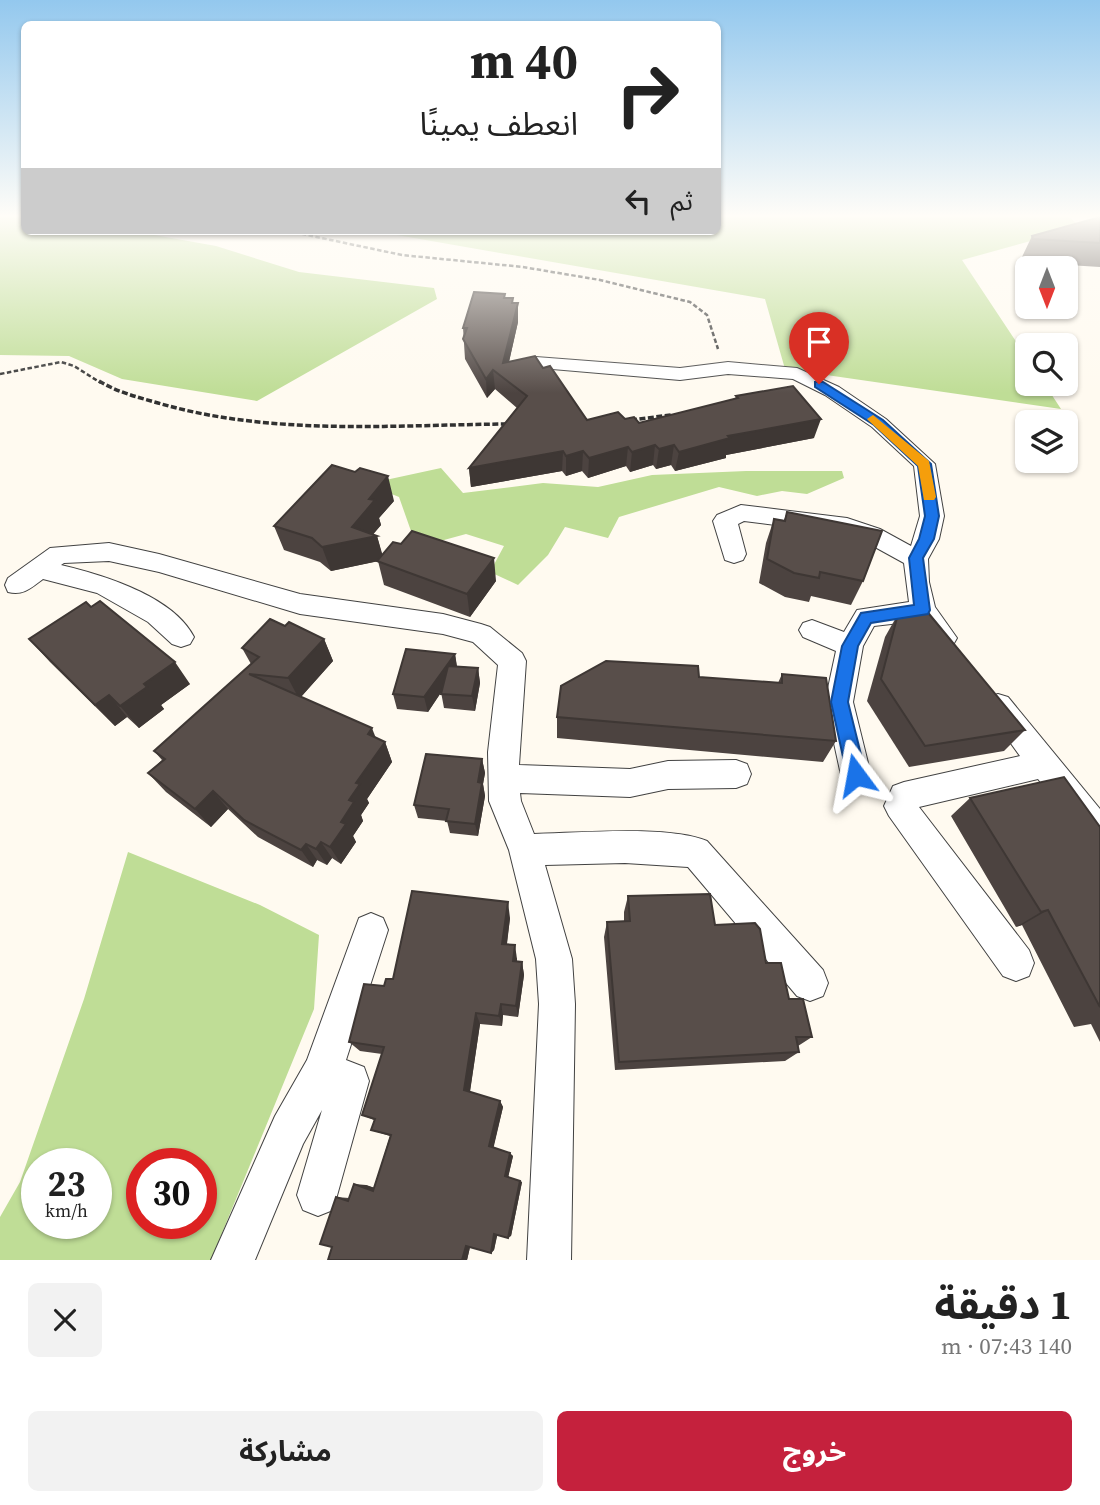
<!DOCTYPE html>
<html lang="ar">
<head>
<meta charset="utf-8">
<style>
	:root { --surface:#fff; --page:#f2f2f2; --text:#222; --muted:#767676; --accent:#c5213d }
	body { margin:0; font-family:"Source Serif 4","Noto Sans Arabic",serif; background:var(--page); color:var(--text); direction:rtl; height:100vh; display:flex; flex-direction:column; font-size:26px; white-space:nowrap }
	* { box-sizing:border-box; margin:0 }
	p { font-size:23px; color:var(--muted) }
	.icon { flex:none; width:38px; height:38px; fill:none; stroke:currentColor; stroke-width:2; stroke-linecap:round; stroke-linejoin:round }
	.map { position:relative; height:1260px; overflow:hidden; direction:ltr }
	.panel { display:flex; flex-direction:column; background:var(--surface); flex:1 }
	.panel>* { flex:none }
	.guide { position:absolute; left:21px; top:21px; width:700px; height:214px; border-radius:10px; box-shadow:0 2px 5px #0004; direction:rtl; background:#fff; color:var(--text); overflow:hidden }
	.needle { width:46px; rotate:180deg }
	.controls { position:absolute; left:1015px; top:256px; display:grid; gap:14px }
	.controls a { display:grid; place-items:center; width:63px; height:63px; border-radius:10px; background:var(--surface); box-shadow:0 2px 5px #0004; font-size:35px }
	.speed { position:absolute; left:21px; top:1148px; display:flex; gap:14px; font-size:35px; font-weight:700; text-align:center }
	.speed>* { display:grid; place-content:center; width:91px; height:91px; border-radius:50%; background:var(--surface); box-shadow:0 2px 5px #0004; line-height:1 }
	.speed small { font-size:18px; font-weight:400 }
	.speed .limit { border:10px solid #d22; background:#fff; color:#111 }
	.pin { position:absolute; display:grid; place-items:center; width:60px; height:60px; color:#fff; margin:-72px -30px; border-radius:50% 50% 50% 0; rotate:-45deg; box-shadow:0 0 7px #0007 }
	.pin .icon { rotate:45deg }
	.me { position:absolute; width:77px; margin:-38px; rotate:347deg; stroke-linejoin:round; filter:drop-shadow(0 0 5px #0008) }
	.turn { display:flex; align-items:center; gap:24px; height:147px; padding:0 28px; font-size:32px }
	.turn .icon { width:91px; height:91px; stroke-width:2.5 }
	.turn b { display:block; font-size:49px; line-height:60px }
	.then { display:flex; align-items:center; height:66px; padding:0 28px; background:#0003; gap:14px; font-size:26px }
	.round { display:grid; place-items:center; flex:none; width:74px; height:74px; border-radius:10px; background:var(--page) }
	.summary { display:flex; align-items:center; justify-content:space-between; height:119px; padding:0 28px }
	h1 { font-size:42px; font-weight:700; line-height:52px }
	.primary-button { display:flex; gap:14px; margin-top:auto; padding:14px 28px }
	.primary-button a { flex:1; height:80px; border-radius:10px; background:var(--accent); color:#fff; font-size:28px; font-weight:700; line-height:80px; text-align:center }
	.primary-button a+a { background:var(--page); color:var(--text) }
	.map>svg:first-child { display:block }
</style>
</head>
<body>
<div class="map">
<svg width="1100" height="1260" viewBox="0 0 1100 1260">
	<rect width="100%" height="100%" fill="#fffaf0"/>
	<g fill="#bfdd96" fill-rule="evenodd">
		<polygon points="0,217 24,217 24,231 132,231 216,246 299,272 434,288 437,299 257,401 122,379 69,356 0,355"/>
		<polygon points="718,217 1069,217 1081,227 962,260 1027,358 1027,383 1044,383 1061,409 785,369 765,299 374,231 718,231"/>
		<polygon points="441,468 463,493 543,483 598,487 652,475 746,471 842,471 844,478 807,494 782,491 757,496 719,487 619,517 608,538 565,527 548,555 518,585 490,572 504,546 466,534 433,543 411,531 399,497 367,484"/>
		<path d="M 128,852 L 260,905 L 319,935 L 314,1009 L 211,1260 L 0,1260 L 0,1217 L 20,1182 L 84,999 ZM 37,1164 L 96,1164 L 96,1223 L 37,1223 ZM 142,1164 L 201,1164 L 201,1223 L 142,1223 Z"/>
	</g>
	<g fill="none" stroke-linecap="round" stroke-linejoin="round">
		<g stroke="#424242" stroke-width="2">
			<g id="street">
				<path d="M 536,357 L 680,368 L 728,362 L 797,368 L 839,387 L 886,419 L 935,464 L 944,516 L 939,539 L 928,559 L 929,582 L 935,607 L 957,638 L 953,645 C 934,652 927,635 917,621 L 874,626 L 863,646 L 853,702 L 871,775 L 867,785 L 856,789 L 845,785 L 841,775 L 825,702 L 836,651 L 803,637 L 799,630 L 803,623 L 812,620 L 844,632 L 857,610 L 909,602 L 904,563 L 864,541 L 844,534 L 744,521 L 738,524 L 746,554 L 743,560 L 734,563 L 725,560 L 713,521 L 717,515 L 741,505 L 847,518 L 880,529 L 911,546 L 920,516 L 914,466 L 872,427 L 825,395 L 793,379 L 728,374 L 680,380 L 529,367 L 527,363 Z"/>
				<path d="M 109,543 L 159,554 L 300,594 L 443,614 L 481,624 L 490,627 L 522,653 L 526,661 L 519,765 L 630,769 L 668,761 L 736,760 L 747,764 L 751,774 L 747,784 L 736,788 L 668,789 L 630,797 L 520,793 L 521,801 L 534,834 C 580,833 667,825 707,841 L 823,970 L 828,983 L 823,996 L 810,1001 L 797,996 L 688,867 L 625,863 L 545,865 L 572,959 L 575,1004 L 571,1260 L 527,1260 L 539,1004 L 536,959 L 509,850 L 489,801 L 488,752 L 498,665 L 473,642 L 443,634 L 300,614 L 159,572 L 109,561 L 64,563 L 61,565 C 103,575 173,596 194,637 L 190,644 L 181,647 L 172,644 L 148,622 L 97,593 L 43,579 C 31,588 23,596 8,592 L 5,585 L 8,578 L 50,548 Z"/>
				<polygon points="998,694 1008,697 1100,809 1100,848 1089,844 1038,779 919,807 1029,950 1034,963 1029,976 1016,981 1003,976 889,816 884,806 893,786 904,782 1020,756 984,706 988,697"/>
				<polygon points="371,913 383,918 388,930 346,1060 364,1067 369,1081 333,1210 318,1216 303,1210 297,1195 322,1110 303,1144 255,1260 211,1260 275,1116 307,1060 359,918"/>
			</g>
		</g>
		<g stroke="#313131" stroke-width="2.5" stroke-dasharray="4.5 2.5" stroke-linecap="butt">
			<polyline points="288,231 402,255 523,267 600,280 690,302 707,315 718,349"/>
			<polyline points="0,374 61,362 74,366 101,383"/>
		</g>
		<g stroke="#313131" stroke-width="3.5" stroke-dasharray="6 2.5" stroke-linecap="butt">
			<path d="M 99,381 C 117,392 137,397 158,403 C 271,436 391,425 507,424"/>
			<polyline points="631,420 671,415"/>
		</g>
		<use href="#street" fill="#fff" fill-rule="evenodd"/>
	</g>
	<g fill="#4c4340">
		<polygon points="1100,217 1100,267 1021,262 1021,259 1032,236"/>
		<polygon points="505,298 513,298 513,303 518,322 509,362 543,368 587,420 625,419 639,423 735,399 736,396 814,438 726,455 726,458 675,471 671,465 656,469 653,465 630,472 626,466 588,478 582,471 566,476 562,471 471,487 469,468 517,408 495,389 487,398 465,359 463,328"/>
		<polygon points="394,501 379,518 381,525 373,534 377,536 382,555 496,581 470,617 384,585 378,561 331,571 320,562 284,550 274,526"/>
		<polygon points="787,512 863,581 851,605 811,596 809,602 785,597 759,583 766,543 774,519 784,520"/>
		<polygon points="898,614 1025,730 1004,751 909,767 867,701 885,637"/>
		<polygon points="29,639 190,684 161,705 164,709 139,728 127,717 115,726 50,662"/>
		<polygon points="324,639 333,661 301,697 385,742 392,762 367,799 369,803 361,815 363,821 353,836 356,842 341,864 332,858 327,865 317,860 313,867 258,837 228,809 211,827 166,792 148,773 162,760 154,751 251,664 242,648"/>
		<polygon points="455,654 457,666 478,668 480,683 475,711 444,708 441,692 428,712 397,709 393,694"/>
		<polygon points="782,674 836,741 823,762 557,738 557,717 699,677 778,683"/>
		<polygon points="482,759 485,773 483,784 485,796 478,836 450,833 447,821 418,818 414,805"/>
		<polygon points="970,798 1100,827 1100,1042 1091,1024 1074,1027 1022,925 1016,927 951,816"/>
		<polygon points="628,896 715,925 766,963 812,1037 798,1046 799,1052 785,1061 615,1070 604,937 607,922 624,922 624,912"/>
		<polygon points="510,918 507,944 517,959 517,961 522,962 524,975 518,1017 503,1015 502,1026 480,1024 470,1092 500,1101 503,1107 493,1148 513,1156 508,1177 522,1182 511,1236 497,1235 494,1250 491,1253 470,1247 467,1260 328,1260 332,1247 336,1197 349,1198 366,1185 374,1188 390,1136 371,1130 374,1120 362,1115 382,1054 360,1051 349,1042 384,986 393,979"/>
	</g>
	<g fill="#3e3734">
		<polygon points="518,303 518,322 505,379 503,363"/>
		<polygon points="493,370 495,389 487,398 486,379"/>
		<polygon points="821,419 814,438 726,455 726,458 675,471 679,452 728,436"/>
		<polygon points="655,445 653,465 630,472 632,452"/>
		<polygon points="674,445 671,465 656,469 659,449"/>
		<polygon points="628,447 626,466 588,478 589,458"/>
		<polygon points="563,451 562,471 471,487 469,468"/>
		<polygon points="583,451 582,471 566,476 566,456"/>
		<polygon points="388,476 394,501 379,518 381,525 371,537 377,536 384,560 331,571 322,547 352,527 369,499"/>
		<polygon points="494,558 496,581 470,617 467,594"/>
		<polygon points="324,639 333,661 299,699 288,678"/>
		<polygon points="455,654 457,669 428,712 424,697"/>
		<polygon points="175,662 190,684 161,705 164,709 139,728 120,706 144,684"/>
		<polygon points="478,668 480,683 475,711 472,696"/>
		<polygon points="109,695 127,717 115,726 95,705"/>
		<polygon points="372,728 380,749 368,734"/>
		<polygon points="385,742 392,762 367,799 369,803 361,815 363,821 353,836 356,842 341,864 330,847 356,783"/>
		<polygon points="482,759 485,773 483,784 485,796 478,836 475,824 478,782"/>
		<polygon points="213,791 228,809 211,827 195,809"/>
		<polygon points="321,842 332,858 327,865 316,849"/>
		<polygon points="306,844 317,860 313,867 301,850"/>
		<polygon points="508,902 510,918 505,957 502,944"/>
		<polygon points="1048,910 1022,925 1016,927 1041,912"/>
		<polygon points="515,945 517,959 515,974 513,961"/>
		<polygon points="522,962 524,975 518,1017 516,1006"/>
		<polygon points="501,1004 503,1015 502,1026 499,1016"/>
		<polygon points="476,1013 480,1024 469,1097 464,1090"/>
		<polygon points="500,1101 503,1107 493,1150 489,1146"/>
		<polygon points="510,1153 513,1156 508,1178 505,1176"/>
		<polygon points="520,1181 522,1182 511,1236 508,1238"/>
		<polygon points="354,1184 366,1185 384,1191 373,1191"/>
		<polygon points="498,1232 494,1250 491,1253 494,1234"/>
		<polygon points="471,1243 467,1260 462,1260 466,1246"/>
	</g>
	<g fill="#584e4a" stroke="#3e3734" stroke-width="2">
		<polygon points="1100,217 1100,243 1033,239 1032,236"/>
		<polygon points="474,292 505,294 504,298 513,298 512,303 518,303 503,363 535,356 543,368 550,366 587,420 618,412 625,419 634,417 639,423 738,398 736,396 793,386 821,419 728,436 730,438 679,452 674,445 659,449 655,445 632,452 628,447 589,458 583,451 566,456 563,451 469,468 527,396 493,370 486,379 463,339 467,328 463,328"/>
		<polygon points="332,465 355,472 360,468 388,476 369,499 375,500 352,527 377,536 322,547 312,538 274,526"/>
		<polygon points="787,512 882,531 863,581 820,572 819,578 794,573 767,559 774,519 785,521"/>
		<polygon points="412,531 494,558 467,594 377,561 393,542 401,544"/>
		<polygon points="100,601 175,662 144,684 147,687 120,706 109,695 95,705 29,639 86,602 91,607"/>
		<polygon points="925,609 1025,730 925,746 881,679 898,614"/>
		<polygon points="270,619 285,626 289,622 324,639 288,678 249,674 372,728 368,734 385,742 356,783 360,784 349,800 354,802 341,822 346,824 330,847 321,842 316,849 306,844 301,850 244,820 213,791 195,809 148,773 165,759 154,751 259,657 242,648"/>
		<polygon points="406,649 455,654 424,697 393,694"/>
		<polygon points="606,661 698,666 699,677 782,683 782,674 826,678 836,741 557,717 561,686"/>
		<polygon points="448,666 478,668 472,696 441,694"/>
		<polygon points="426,754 482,759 478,782 482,783 475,824 446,821 449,809 414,805"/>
		<polygon points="1064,777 1100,827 1100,1007 1048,910 1041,912 970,798"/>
		<polygon points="412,891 508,902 502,944 515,945 513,961 522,962 516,1006 501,1004 499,1016 476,1013 464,1090 500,1101 489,1146 510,1153 505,1176 520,1181 508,1238 494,1234 491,1253 466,1246 462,1260 328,1260 332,1247 320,1244 336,1197 348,1201 354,1184 373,1191 391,1135 371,1130 375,1119 362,1115 384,1047 349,1042 364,984 384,986 386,979 393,979"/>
		<polygon points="710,894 715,925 755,923 760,929 766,963 781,963 789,999 803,999 812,1037 796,1037 799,1052 619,1062 607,922 630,921 628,896"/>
	</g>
	<linearGradient id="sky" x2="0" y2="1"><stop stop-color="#93c8ee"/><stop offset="0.55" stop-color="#fffdf8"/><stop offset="1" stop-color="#fffdf8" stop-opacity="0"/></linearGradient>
	<rect width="1100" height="393" fill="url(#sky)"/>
	<polygon fill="#1a73e8" stroke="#114b97" stroke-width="2" points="815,382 823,382 883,420 931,464 939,516 934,539 923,558 930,610 928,614 871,623 858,646 848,702 866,775 863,781 856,784 850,781 847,775 831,702 842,646 861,613 914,605 909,558 919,539 925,516 918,466 874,425 815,387"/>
	<polygon fill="#f59e0b" points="873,415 929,461 936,497 934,500 924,500 918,466 869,421 867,419"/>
</svg>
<div class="controls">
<a><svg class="needle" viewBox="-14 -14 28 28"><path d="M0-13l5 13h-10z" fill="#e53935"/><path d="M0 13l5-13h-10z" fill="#767676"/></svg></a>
<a><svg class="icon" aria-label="search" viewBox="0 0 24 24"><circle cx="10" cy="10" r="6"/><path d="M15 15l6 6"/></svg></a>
<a><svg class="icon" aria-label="layers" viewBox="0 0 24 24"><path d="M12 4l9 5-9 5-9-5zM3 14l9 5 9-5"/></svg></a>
</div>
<div class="speed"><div>23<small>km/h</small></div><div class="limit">30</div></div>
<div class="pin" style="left:819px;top:384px;background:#d93025"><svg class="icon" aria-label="arrive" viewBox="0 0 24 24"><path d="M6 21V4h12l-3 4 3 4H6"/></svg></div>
<svg class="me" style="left:856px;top:775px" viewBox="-20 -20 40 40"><path d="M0-17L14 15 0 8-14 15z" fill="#1a73e8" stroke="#fff" stroke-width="4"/></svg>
<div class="guide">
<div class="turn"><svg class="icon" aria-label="right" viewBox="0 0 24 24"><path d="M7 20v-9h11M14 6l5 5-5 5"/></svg><div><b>40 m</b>انعطف يمينًا</div></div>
<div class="then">ثم<svg class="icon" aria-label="left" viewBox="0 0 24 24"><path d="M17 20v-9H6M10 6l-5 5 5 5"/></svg></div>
</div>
</div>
<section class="panel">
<div class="summary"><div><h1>1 دقيقة</h1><p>140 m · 07:43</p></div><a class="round"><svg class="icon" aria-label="close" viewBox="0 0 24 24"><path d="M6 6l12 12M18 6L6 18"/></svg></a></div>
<div class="primary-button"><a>خروج</a><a>مشاركة</a></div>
</section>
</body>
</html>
